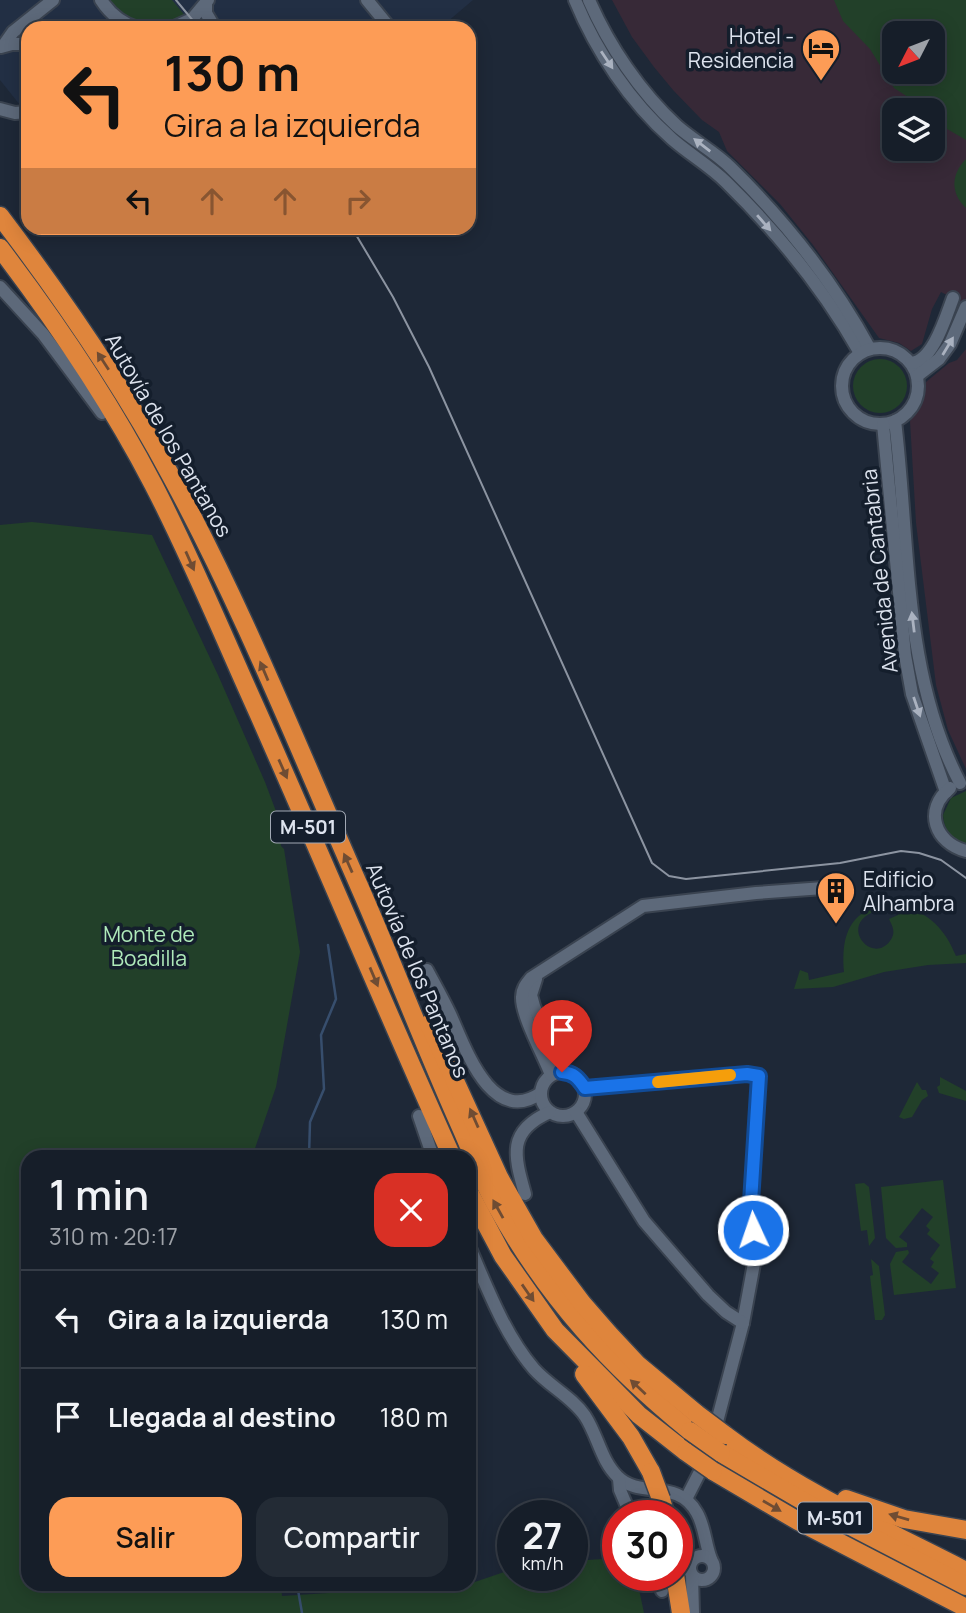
<!DOCTYPE html>
<html lang="es">
<head>
<meta charset="utf-8">
<style>
	:root { --surface:#161e29; --page:#232b35; --text:#f1f3f6; --muted:#9ea2a8; --line:#353c46; --accent:#fd9c56 }
	body { margin:0; font-family:Manrope,sans-serif; background:var(--page); color:var(--text); height:100vh; display:flex; flex-direction:column; font-size:26px; white-space:nowrap }
	* { box-sizing:border-box; margin:0 }
	p { font-size:23px; color:var(--muted) }
	.icon { flex:none; width:38px; height:38px; fill:none; stroke:currentColor; stroke-width:2; stroke-linecap:round; stroke-linejoin:round }
	.map { position:relative; flex:1; overflow:hidden }
	.panel { position:absolute; left:21px; top:1150px; width:455px; height:441px; display:flex; flex-direction:column; background:var(--surface); border-radius:21px; box-shadow:0 4px 18px #0003,0 0 0 2px var(--line) }
	.panel>* { flex:none }
	.guide { position:absolute; left:21px; top:21px; width:455px; height:214px; border-radius:21px; box-shadow:0 4px 18px #0003,0 0 0 2px var(--line); background:#fd9c56; color:#111; overflow:hidden }
	.needle { width:46px; rotate:228deg }
	.tools { position:absolute; left:882px; top:21px; display:grid; gap:14px }
	.tools a { display:grid; place-items:center; width:63px; height:63px; border-radius:14px; background:var(--surface); box-shadow:0 4px 18px #0003,0 0 0 2px var(--line); font-size:35px }
	.speed { position:absolute; left:497px; top:1500px; display:flex; gap:14px; font-size:35px; font-weight:700; text-align:center }
	.speed>* { display:grid; place-content:center; width:91px; height:91px; border-radius:50%; background:var(--surface); box-shadow:0 4px 18px #0003,0 0 0 2px var(--line); line-height:1 }
	.speed small { font-size:18px; font-weight:400 }
	.speed .limit { border:10px solid #d22; background:#fff; color:#111 }
	.pin { position:absolute; display:grid; place-items:center; width:60px; height:60px; color:#fff; margin:-72px -30px; border-radius:50% 50% 50% 0; rotate:-45deg; box-shadow:0 0 7px #0007 }
	.pin .icon { rotate:45deg }
	.me { position:absolute; width:77px; margin:-38px; rotate:357deg; stroke-linejoin:round; filter:drop-shadow(0 0 5px #0008) }
	.turn { display:flex; align-items:center; gap:24px; height:147px; padding:0 28px; font-size:32px }
	.turn .icon { width:91px; height:91px; stroke-width:2.5 }
	.turn b { display:block; font-size:49px; line-height:60px }
	.lanes { display:flex; align-items:center; height:66px; padding:0 28px; background:#0003; justify-content:center; gap:35px; direction:ltr }
	.lanes .off { opacity:.35 }
	.round { display:grid; place-items:center; flex:none; width:74px; height:74px; border-radius:21px; background:var(--page) }
	.headline { display:flex; align-items:center; justify-content:space-between; height:119px; padding:0 28px }
	h1 { font-size:42px; font-weight:600; line-height:52px }
	.button { display:flex; gap:14px; margin-top:auto; padding:14px 28px }
	.button a { flex:1; height:80px; border-radius:21px; background:var(--accent); color:#111; font-size:28px; font-weight:600; line-height:80px; text-align:center }
	.button a+a { background:var(--page); color:var(--text) }
	ul { padding:0; list-style:none }
	li { display:flex; align-items:center; gap:21px; height:98px; padding:0 28px; border-top:2px solid var(--line) }
	li div { flex:1 }
	li b { display:block; font-size:26px }
	li em { font-style:normal }
	.map>svg:first-child { display:block }
</style>
</head>
<body>
<div class="map">
<svg width="966" height="1613" viewBox="0 0 966 1613">
	<rect width="100%" height="100%" fill="#1e2837"/>
	<g fill="#372937" fill-rule="evenodd">
		<path d="M 612,0 L 966,0 L 966,305 L 941,292 L 932,309 L 922,344 L 911,351 L 899,343 L 879,338 L 813,245 L 780,204 L 727,151 L 719,132 L 702,120 L 673,90 L 654,67 L 632,37 ZM 894,33 L 933,33 L 933,72 L 894,72 ZM 894,110 L 933,110 L 933,149 L 894,149 Z"/>
		<polygon points="966,349 966,769 948,730 936,685 916,523 910,421 922,405 926,382 949,363 957,360"/>
	</g>
	<polygon fill="#222f44" points="0,0 473,0 440,28 28,28 28,115 0,80"/>
	<g fill="#224029" fill-rule="evenodd">
		<path d="M 107,0 L 172,0 L 187,18 C 151,35 133,26 107,0 Z"/>
		<path d="M 834,0 L 966,0 L 966,140 L 942,126 L 933,115 L 933,110 L 928,110 L 894,88 L 870,49 L 843,21 ZM 894,33 L 933,33 L 933,72 L 894,72 Z"/>
		<path d="M 966,159 L 966,208 C 950,193 951,174 966,159 Z"/>
		<circle cx="880" cy="386" r="27"/>
		<polygon points="32,522 152,535 218,675 265,782 277,814 281,846 284,849 300,952 276,1087 252,1157 28,1157 28,1584 281,1584 282,1596 469,1584 513,1569 513,1575 572,1575 572,1561 618,1558 618,1575 636,1575 644,1613 0,1613 0,525"/>
		<path d="M 966,791 L 966,844 C 951,840 944,830 943,815 L 951,798 Z"/>
		<path d="M 871,908 L 873,912 C 839,926 872,965 890,941 C 896,933 893,927 889,919 L 898,915 L 897,909 C 927,907 946,931 956,956 L 966,954 L 966,963 L 928,965 L 884,972 L 833,987 L 794,989 L 800,970 L 808,973 L 809,980 L 844,972 C 842,946 844,921 871,908 Z"/>
		<polygon points="940,1077 966,1091 966,1101 939,1093 937,1087 940,1085"/>
		<polygon points="917,1082 922,1090 926,1090 928,1096 922,1100 912,1117 904,1119 899,1117"/>
		<polygon points="943,1180 956,1288 894,1295 890,1264 896,1252 908,1250 909,1253 902,1262 931,1284 939,1273 931,1267 934,1262 930,1259 940,1245 927,1234 930,1230 926,1226 933,1217 922,1208 899,1237 907,1243 907,1247 896,1248 886,1238 881,1187"/>
		<polygon points="864,1183 869,1187 875,1238 869,1246 867,1230 861,1231 855,1184"/>
		<polygon points="871,1259 879,1266 885,1315 882,1320 875,1320 870,1276 873,1275"/>
	</g>
	<g fill="none" stroke-linecap="round" stroke-linejoin="round">
		<g stroke="#374e6d" stroke-width="2.5">
			<polyline points="309,1157 310,1122 324,1089 321,1035 336,999 328,945"/>
			<polyline points="297,1584 302,1613"/>
		</g>
		<g stroke="#3a4350" stroke-width="16">
			<g id="minor">
				<path d="M 101,0 C 110,14 121,23 137,28"/>
				<polyline points="367,0 390,28"/>
				<path d="M 575,0 C 596,51 630,102 672,139 C 689,154 710,166 726,182 C 777,232 825,291 860,353"/>
				<path d="M 589,0 C 609,46 640,92 677,126 C 694,141 715,152 731,168 C 785,221 834,283 870,349"/>
				<polyline points="206,3 206,13 215,28"/>
				<polyline points="172,28 192,19 208,0"/>
				<polyline points="3,46 13,32 53,0"/>
				<polyline points="1,47 12,44 28,44"/>
				<polyline points="0,109 15,113 28,112"/>
				<polyline points="0,287 43,334 102,413"/>
				<circle cx="880" cy="386" r="38"/>
				<path d="M 911,363 C 933,362 946,316 953,298"/>
				<polyline points="917,376 939,359 950,344 966,307"/>
				<path d="M 895,421 C 910,543 902,672 960,783"/>
				<polyline points="883,424 905,655 912,694 946,792"/>
				<path d="M 950,788 C 923,810 935,843 966,851"/>
				<path d="M 427,970 C 435,985 443,999 450,1014 C 465,1047 491,1127 541,1093"/>
				<polyline points="536,979 531,995 534,1006 562,1072"/>
				<circle cx="563" cy="1094" r="22"/>
				<path d="M 551,1075 C 544,1056 521,1015 522,997 C 522,989 526,984 531,978 L 643,906 L 756,893 L 837,887"/>
				<polyline points="585,1088 747,1074 759,1076 751,1202 755,1258 743,1323 708,1456 686,1499"/>
				<polyline points="576,1112 644,1221 708,1295 726,1312 743,1323"/>
				<polyline points="419,1116 433,1157"/>
				<path d="M 525,1194 C 514,1155 507,1131 550,1112"/>
				<path d="M 469,1246 C 487,1287 504,1334 534,1369 C 549,1386 572,1397 585,1416 C 598,1436 601,1461 618,1477 C 640,1499 678,1478 697,1513 C 705,1527 705,1544 711,1559"/>
				<polyline points="619,1479 620,1490 631,1516"/>
				<circle cx="702" cy="1568" r="12"/>
				<polyline points="656,1575 662,1591"/>
				<polyline points="692,1575 693,1613"/>
			</g>
		</g>
		<g stroke="#3a4350" stroke-width="21">
			<g id="highway">
				<path d="M 0,216 C 63,299 122,384 171,476 C 243,608 299,750 360,888 C 395,968 426,1050 462,1130 C 473,1155 483,1183 497,1207 C 548,1298 610,1366 690,1431"/>
				<path d="M 0,248 C 57,323 110,401 153,484 C 192,559 224,638 259,715 C 324,862 386,1010 452,1157"/>
				<polyline points="429,1024 499,1177 534,1239 582,1303 609,1334 637,1364 697,1414"/>
				<polyline points="469,1192 503,1256 555,1330 639,1415 686,1452"/>
				<polyline points="584,1374 631,1437 651,1472"/>
				<path d="M 725,1435 C 799,1491 884,1529 966,1571"/>
				<polyline points="721,1453 808,1504 966,1586"/>
				<polyline points="713,1471 798,1521 966,1608"/>
				<polyline points="661,1499 666,1516"/>
				<polyline points="846,1499 904,1519 966,1530"/>
				<polyline points="675,1575 681,1613"/>
			</g>
		</g>
		<use href="#minor" stroke="#5d697a" stroke-width="12"/>
		<use href="#highway" stroke="#df853c" stroke-width="18"/>
		<g stroke="#8c94a1" stroke-width="2">
			<polyline points="176,0 199,28"/>
			<polyline points="352,228 393,297 429,367 652,863 669,876 686,879 840,863 901,851 919,853 941,860 966,878"/>
		</g>
		<g stroke="#3a4350" stroke-width="21" stroke-linecap="butt">
			<g id="highway-bridge">
				<polyline points="697,1414 725,1435"/>
				<polyline points="690,1431 721,1453"/>
				<polyline points="686,1452 713,1471"/>
				<polyline points="651,1472 661,1499"/>
			</g>
		</g>
		<use href="#highway-bridge" stroke="#df853c" stroke-width="18"/>
	</g>
	<defs><path id="oneway-solid" d="M-6-.8H1V-3.2L6.5 0L1 3.2V.8H-6Z" transform="scale(1.75)"/></defs>
	<g fill="#aab2c0">
		<use href="#oneway-solid" transform="translate(607 60) rotate(56)"/>
		<use href="#oneway-solid" transform="translate(702 145) rotate(-142)"/>
		<use href="#oneway-solid" transform="translate(764 223) rotate(49)"/>
		<use href="#oneway-solid" transform="translate(948 346) rotate(-59)"/>
		<use href="#oneway-solid" transform="translate(913 622) rotate(-97)"/>
		<use href="#oneway-solid" transform="translate(917 707) rotate(71)"/>
	</g>
	<g fill="#6f4c33">
		<use href="#oneway-solid" transform="translate(103 361) rotate(-123)"/>
		<use href="#oneway-solid" transform="translate(190 561) rotate(66)"/>
		<use href="#oneway-solid" transform="translate(264 671) rotate(-113)"/>
		<use href="#oneway-solid" transform="translate(283 769) rotate(66)"/>
		<use href="#oneway-solid" transform="translate(348 863) rotate(-114)"/>
		<use href="#oneway-solid" transform="translate(374 977) rotate(67)"/>
		<use href="#oneway-solid" transform="translate(474 1118) rotate(-114)"/>
		<use href="#oneway-solid" transform="translate(498 1209) rotate(-119)"/>
		<use href="#oneway-solid" transform="translate(528 1293) rotate(55)"/>
		<use href="#oneway-solid" transform="translate(638 1387) rotate(-137)"/>
		<use href="#oneway-solid" transform="translate(772 1506) rotate(30)"/>
		<use href="#oneway-solid" transform="translate(899 1517) rotate(-164)"/>
	</g>
	<g fill="none" stroke-linecap="round" stroke-linejoin="round">
		<g stroke="#114b97" stroke-width="18">
			<path id="route" d="M 562,1072 C 574,1073 578,1078 585,1088 L 747,1074 L 759,1076 L 751,1202 L 753,1230"/>
		</g>
		<use href="#route" stroke="#1a73e8" stroke-width="12"/>
		<polyline stroke="#f59e0b" stroke-width="12" points="658,1082 730,1075"/>
	</g>
	<defs>
		<g id="hotel-pin" transform="scale(2.0125)"><path d="M0 17L-7.5 6A9.5 9.5 0 1 1 7.5 6Z" fill="#fd9c56" stroke="#141e2c"/><path d="M-6-4.5h1.5V1H6V5H4.5V3h-9V5H-6ZM-4 0a1.8 1.8 0 1 1 3.6 0ZM.5 0V-2.5h3Q6-2.5 6 0Z" fill="#111"/></g>
		<g id="building-pin" transform="scale(2.0125)"><path d="M0 17L-7.5 6A9.5 9.5 0 1 1 7.5 6Z" fill="#fd9c56" stroke="#141e2c"/><path d="M-4-6H4V6H1V3H-1V6H-4ZM-2.5-4.3h1.7v1.8h-1.7ZM.8-4.3h1.7v1.8H.8ZM-2.5-1h1.7V.8h-1.7ZM.8-1h1.7V.8H.8Z" fill="#111"/></g>
	</defs>
	<g fill-rule="evenodd">
		<use href="#hotel-pin" x="821" y="48"/>
		<use href="#building-pin" x="836" y="891"/>
	</g>
	<g text-anchor="middle" dominant-baseline="central" stroke-width="7" stroke-linejoin="round" paint-order="stroke">
		<g fill="#141e2c" stroke="#a1a8b4" stroke-width="2">
			<rect x="271" y="811.5" width="74" height="31" rx="5"/>
			<rect x="798" y="1502.5" width="74" height="31" rx="5"/>
		</g>
		<g font-size="19" font-weight="bold" fill="#dde3ee">
			<text x="308" y="827">M-501</text>
			<text x="835" y="1518">M-501</text>
		</g>
		<g font-size="21" fill="#dde3ee" stroke="#141e2c" text-anchor="end">
			<text x="794" y="36">Hotel -<tspan x="794" dy="24">Residencia</tspan></text>
			<text x="863" y="879" text-anchor="start">Edificio<tspan x="863" dy="24">Alhambra</tspan></text>
		</g>
		<g font-size="21" fill="#dde3ee" stroke="#141e2c">
			<text transform="translate(169 435) rotate(60)">Autovía de los Pantanos</text>
			<text transform="translate(879 571) rotate(-96)">Avenida de Cantabria</text>
			<text transform="translate(418 970) rotate(67)">Autovía de los Pantanos</text>
		</g>
		<g font-size="21" fill="#afeaba" stroke="#141e2c">
			<text x="149" y="934">Monte de<tspan x="149" dy="24">Boadilla</tspan></text>
		</g>
	</g>
</svg>
<div class="tools">
<a><svg class="needle" viewBox="-14 -14 28 28"><path d="M0-13l5 13h-10z" fill="#e53935"/><path d="M0 13l5-13h-10z" fill="#9ea2a8"/></svg></a>
<a><svg class="icon" aria-label="layers" viewBox="0 0 24 24"><path d="M12 4l9 5-9 5-9-5zM3 14l9 5 9-5"/></svg></a>
</div>
<div class="speed"><div>27<small>km/h</small></div><div class="limit">30</div></div>
<div class="pin" style="left:562px;top:1072px;background:#d93025"><svg class="icon" aria-label="arrive" viewBox="0 0 24 24"><path d="M6 21V4h12l-3 4 3 4H6"/></svg></div>
<svg class="me" style="left:753px;top:1230px" viewBox="-20 -20 40 40"><circle r="17" fill="#1a73e8" stroke="#fff" stroke-width="3"/><path d="M0-11L8 9 0 5-8 9z" fill="#fff"/></svg>
<div class="guide">
<div class="turn"><svg class="icon" aria-label="left" viewBox="0 0 24 24"><path d="M17 20v-9H6M10 6l-5 5 5 5"/></svg><div><b>130 m</b>Gira a la izquierda</div></div>
<div class="lanes"><svg class="icon" aria-label="left" viewBox="0 0 24 24"><path d="M17 20v-9H6M10 6l-5 5 5 5"/></svg><svg class="icon off" aria-label="ahead" viewBox="0 0 24 24"><path d="M12 20V5M6 11l6-6 6 6"/></svg><svg class="icon off" aria-label="ahead" viewBox="0 0 24 24"><path d="M12 20V5M6 11l6-6 6 6"/></svg><svg class="icon off" aria-label="right" viewBox="0 0 24 24"><path d="M7 20v-9h11M14 6l5 5-5 5"/></svg></div>
</div>
<section class="panel">
<div class="headline"><div><h1>1 min</h1><p>310 m · 20:17</p></div><a class="round" style="background:#d93025;color:#fff"><svg class="icon" aria-label="close" viewBox="0 0 24 24"><path d="M6 6l12 12M18 6L6 18"/></svg></a></div>
<ul>
<li><svg class="icon" aria-label="left" viewBox="0 0 24 24"><path d="M17 20v-9H6M10 6l-5 5 5 5"/></svg><div><b>Gira a la izquierda</b></div><em>130 m</em></li>
<li><svg class="icon" aria-label="arrive" viewBox="0 0 24 24"><path d="M6 21V4h12l-3 4 3 4H6"/></svg><div><b>Llegada al destino</b></div><em>180 m</em></li>
</ul>
<div class="button"><a>Salir</a><a>Compartir</a></div>
</section>
</div>
</body>
</html>
